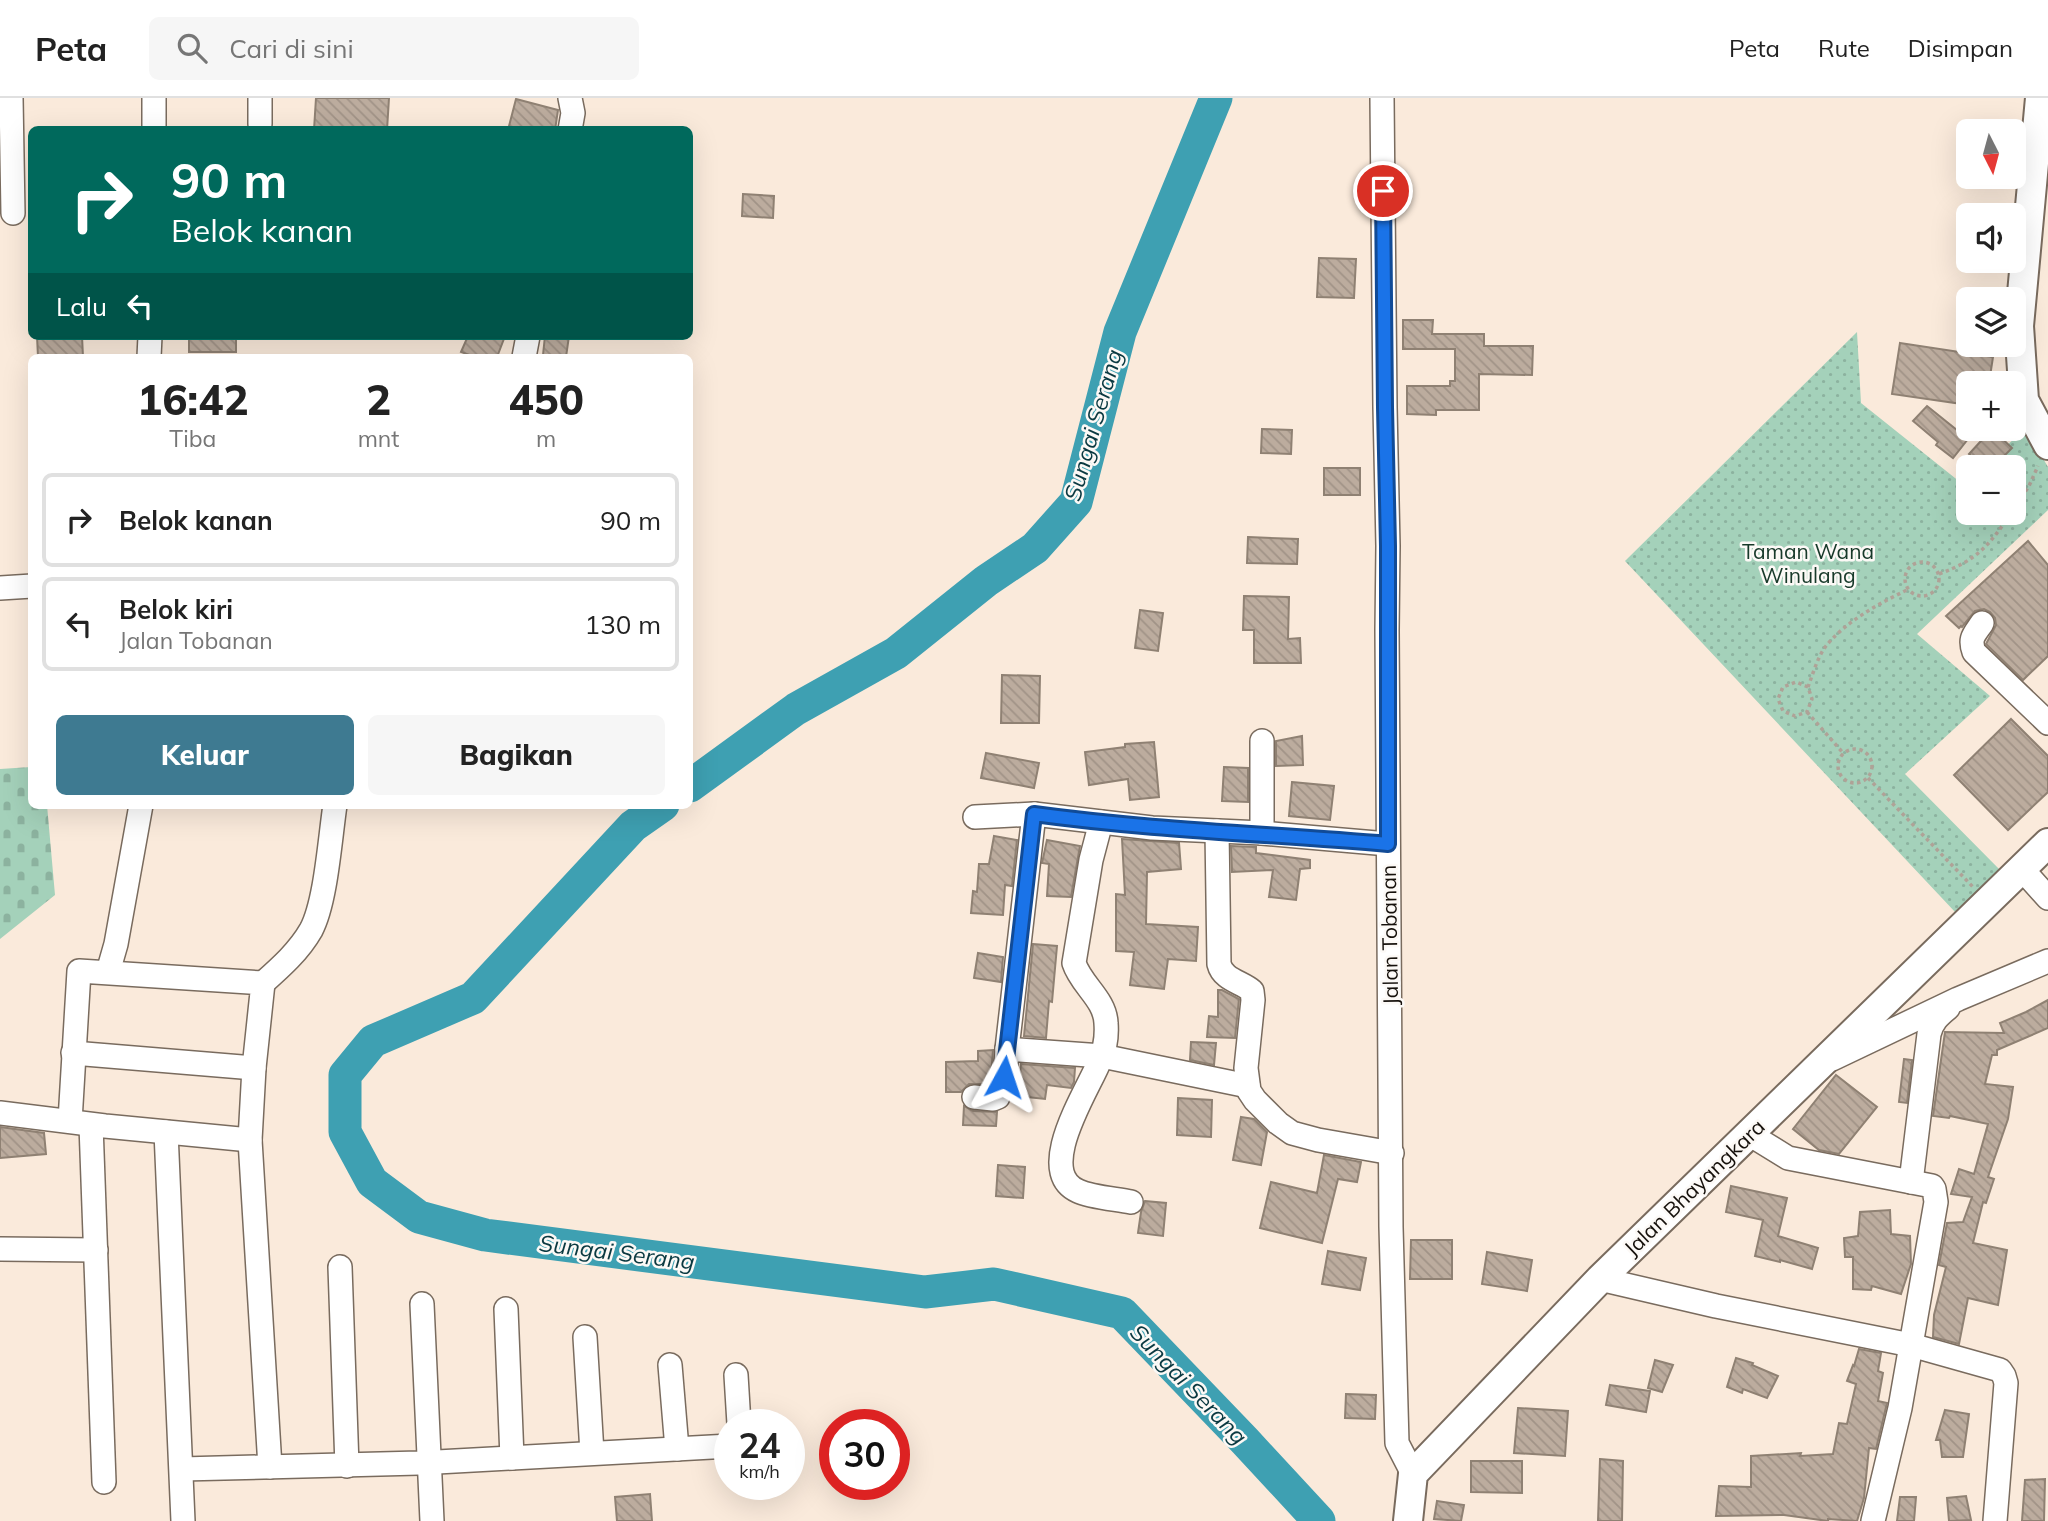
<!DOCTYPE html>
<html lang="id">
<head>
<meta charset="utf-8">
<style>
	:root { --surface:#fff; --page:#f6f6f6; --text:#222; --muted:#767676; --line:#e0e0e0; --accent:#3e7a91 }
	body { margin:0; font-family:Mulish,sans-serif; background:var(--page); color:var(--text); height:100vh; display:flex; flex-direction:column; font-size:26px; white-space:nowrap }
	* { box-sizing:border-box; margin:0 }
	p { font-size:23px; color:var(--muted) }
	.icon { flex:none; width:38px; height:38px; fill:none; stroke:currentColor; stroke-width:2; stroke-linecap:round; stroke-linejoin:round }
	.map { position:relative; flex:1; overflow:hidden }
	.sheet { position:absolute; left:28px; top:256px; width:665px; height:455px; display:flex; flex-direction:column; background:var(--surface); border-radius:10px; box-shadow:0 7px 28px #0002 }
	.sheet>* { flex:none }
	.hud { position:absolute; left:28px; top:28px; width:665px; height:214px; border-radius:10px; box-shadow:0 7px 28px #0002; background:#00695c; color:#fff; overflow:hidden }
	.needle { width:46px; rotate:174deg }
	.tools { position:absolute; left:1956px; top:21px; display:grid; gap:14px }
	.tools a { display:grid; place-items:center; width:70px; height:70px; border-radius:10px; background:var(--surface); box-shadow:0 7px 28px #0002; font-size:35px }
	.speed { position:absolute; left:714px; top:1311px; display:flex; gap:14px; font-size:35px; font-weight:700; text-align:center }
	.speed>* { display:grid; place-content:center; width:91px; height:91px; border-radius:50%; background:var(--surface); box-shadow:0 7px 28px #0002; line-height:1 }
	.speed small { font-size:18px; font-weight:400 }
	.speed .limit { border:10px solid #d22; background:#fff; color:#111 }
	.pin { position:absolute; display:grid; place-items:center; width:60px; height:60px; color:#fff; margin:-30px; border:4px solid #fff; border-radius:50%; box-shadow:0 2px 7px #0007 }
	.me { position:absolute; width:77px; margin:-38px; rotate:5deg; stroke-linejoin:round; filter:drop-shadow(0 0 5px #0008) }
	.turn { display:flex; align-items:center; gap:24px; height:147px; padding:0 28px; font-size:32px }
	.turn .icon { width:91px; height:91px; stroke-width:2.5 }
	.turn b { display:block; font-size:49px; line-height:60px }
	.then { display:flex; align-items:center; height:66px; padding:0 28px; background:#0003; gap:14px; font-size:26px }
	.eta { display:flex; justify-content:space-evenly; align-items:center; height:119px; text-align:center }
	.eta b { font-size:42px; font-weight:800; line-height:49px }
	.action { display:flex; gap:14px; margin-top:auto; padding:14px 28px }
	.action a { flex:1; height:80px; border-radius:10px; background:var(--accent); color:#fff; font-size:28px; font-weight:800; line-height:80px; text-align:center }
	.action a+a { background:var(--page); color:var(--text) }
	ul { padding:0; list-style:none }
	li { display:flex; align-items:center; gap:21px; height:94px; margin:0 14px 10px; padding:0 14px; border:4px solid var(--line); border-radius:10px }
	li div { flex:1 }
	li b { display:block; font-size:26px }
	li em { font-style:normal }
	header { display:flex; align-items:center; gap:42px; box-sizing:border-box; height:98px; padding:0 35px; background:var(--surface); border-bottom:2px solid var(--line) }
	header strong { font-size:33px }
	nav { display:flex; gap:38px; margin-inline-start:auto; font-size:24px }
	.search { width:490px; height:63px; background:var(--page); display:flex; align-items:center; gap:18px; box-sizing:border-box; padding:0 24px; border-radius:10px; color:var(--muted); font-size:26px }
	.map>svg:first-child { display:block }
</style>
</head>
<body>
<header>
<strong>Peta</strong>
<div class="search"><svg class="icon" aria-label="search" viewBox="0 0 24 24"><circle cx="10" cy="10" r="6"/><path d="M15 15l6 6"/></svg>Cari di sini</div>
<nav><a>Peta</a><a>Rute</a><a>Disimpan</a></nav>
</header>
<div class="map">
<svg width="2048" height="1423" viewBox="0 0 2048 1423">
	<defs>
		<pattern id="cemetery-stones" width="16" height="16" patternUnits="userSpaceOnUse" patternTransform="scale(1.75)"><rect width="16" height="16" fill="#a4d1ba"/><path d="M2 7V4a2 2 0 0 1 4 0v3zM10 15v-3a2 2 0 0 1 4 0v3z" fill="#8cb29f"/></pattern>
		<pattern id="park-dots" width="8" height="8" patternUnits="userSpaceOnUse" patternTransform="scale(1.75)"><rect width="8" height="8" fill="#a4d1ba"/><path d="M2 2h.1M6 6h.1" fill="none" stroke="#8cb29f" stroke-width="1.8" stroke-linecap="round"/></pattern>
		<pattern id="building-back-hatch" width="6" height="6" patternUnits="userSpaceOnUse" patternTransform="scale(1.75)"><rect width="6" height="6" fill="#bcac9e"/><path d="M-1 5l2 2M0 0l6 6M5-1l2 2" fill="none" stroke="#a19387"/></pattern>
	</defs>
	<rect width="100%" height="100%" fill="#faeadb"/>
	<polygon fill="url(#cemetery-stones)" points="31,669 32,707 47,707 55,797 0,841 0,671"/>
	<polygon fill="url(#park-dots)" points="1857,234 1861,305 1965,388 1969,385 1969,415 2014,415 2014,369 1985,369 2025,330 2048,369 2048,412 1917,536 1990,598 1905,676 2002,774 1956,815 1625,463"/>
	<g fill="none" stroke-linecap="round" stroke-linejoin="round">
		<g stroke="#3ea0b2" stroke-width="33">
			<polyline points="690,688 796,611 896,555 986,483 1035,450 1076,404 1120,234 1216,0"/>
			<polyline points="663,707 633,728 473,900 373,943 345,977 345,1034 372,1084 419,1119 485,1137 925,1194 994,1186 1122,1215 1245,1343 1319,1423"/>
		</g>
	</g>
	<g fill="url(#building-back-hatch)" stroke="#8f8173" stroke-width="2">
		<polygon points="316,0 389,0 387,32 314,32"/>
		<polygon points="516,1 558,12 555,32 508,32"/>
		<polygon points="743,96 774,98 773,120 742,118"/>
		<polygon points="1319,160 1356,161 1354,200 1317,199"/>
		<polygon points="1403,222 1433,222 1432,236 1484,236 1484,248 1533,248 1532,277 1479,276 1479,312 1436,312 1436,317 1407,316 1407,288 1450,288 1450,283 1455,283 1455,251 1403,251"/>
		<polygon points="37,238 82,238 83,259 38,259"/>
		<rect x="189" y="238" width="47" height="16"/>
		<polygon points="468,238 505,238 497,259 475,259 461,254"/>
		<polygon points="545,238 569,238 566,259 543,257"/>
		<polygon points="1900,245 1993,259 1989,285 1969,285 1969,307 1892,296"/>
		<polygon points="1927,308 1968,341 1953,360 1936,347 1938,344 1913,323"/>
		<polygon points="1262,331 1292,332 1291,356 1261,355"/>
		<polygon points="1992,331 2012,350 1993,369 1983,369 1969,356"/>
		<rect x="1324" y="370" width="36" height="27"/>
		<polygon points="1248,439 1298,441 1297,466 1247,465"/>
		<polygon points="2028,443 2048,467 2048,558 2023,582 1986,546 1996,527 1995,520 1990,514 1984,511 1975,513 1962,529 1961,528 1959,530 1946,518"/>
		<polygon points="1244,498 1289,499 1288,541 1300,540 1301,565 1254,565 1254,532 1243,532"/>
		<polygon points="1140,512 1163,515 1158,553 1135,550"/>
		<polygon points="1002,577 1040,578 1039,625 1001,625"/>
		<polygon points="2011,621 2048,658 2048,694 2008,732 1954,677"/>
		<polygon points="1302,638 1303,667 1276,668 1276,643"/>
		<polygon points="1154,644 1159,699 1130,702 1128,681 1089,687 1085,654 1125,649 1125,646"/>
		<polygon points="986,655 1039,665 1034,690 981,680"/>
		<polygon points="1224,669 1248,670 1248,704 1222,703"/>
		<polygon points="1292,684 1334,688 1330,722 1289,718"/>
		<polygon points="994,738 1017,742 1012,788 1005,787 1003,817 971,815 973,793 977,794 979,766 989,766"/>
		<polygon points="1122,741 1179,745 1181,771 1147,774 1146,826 1198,829 1196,863 1168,861 1164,891 1130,887 1134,854 1116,853 1116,796 1125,797"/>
		<polygon points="1047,742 1080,748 1071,799 1047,798 1049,766 1042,765"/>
		<polygon points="1231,748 1256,749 1256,755 1310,762 1310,770 1300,771 1296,802 1269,799 1273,772 1232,774"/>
		<polygon points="1033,846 1057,848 1052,904 1049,903 1046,940 1024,938"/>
		<polygon points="978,855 1003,859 1001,884 974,880"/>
		<polygon points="1218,892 1222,892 1239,901 1235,940 1207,939 1209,918 1218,919"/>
		<polygon points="2048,902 2048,930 1997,952 1997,957 1992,957 1985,986 2013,989 2008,1021 1988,1079 1994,1081 1986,1105 1983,1104 1973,1145 2007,1152 1998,1207 1968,1200 1959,1246 1933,1239 1934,1217 1946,1169 1939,1167 1947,1125 1963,1124 1972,1099 1951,1096 1959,1071 1974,1076 1988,1026 1950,1018 1949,1020 1933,1018 1945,934 2004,935 2000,925 2026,914"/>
		<polygon points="1191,944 1216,945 1214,967 1190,962"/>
		<polygon points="993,952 991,976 988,986 969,986 961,994 946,994 946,964 978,963 978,953"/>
		<polygon points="1904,961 1912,962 1907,1005 1899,1004"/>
		<polygon points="1021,966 1075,970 1074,984 1071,990 1047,987 1045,1001 1018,998"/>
		<polygon points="1836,977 1877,1009 1839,1056 1819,1052 1793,1031"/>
		<polygon points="1178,1000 1212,1002 1211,1039 1177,1037"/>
		<polygon points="964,1008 973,1013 997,1014 996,1028 963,1027"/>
		<polygon points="1241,1019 1254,1021 1267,1034 1261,1067 1233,1062"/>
		<polygon points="0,1029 44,1035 46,1056 0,1060"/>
		<polygon points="1324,1057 1361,1064 1357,1084 1338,1081 1322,1145 1260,1130 1271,1084 1317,1095"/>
		<polygon points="998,1067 1025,1069 1023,1100 996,1098"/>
		<polygon points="1731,1088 1787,1100 1778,1138 1818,1150 1812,1171 1780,1162 1780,1164 1755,1158 1763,1122 1726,1114"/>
		<polygon points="1145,1103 1166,1105 1163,1138 1138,1135 1141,1114"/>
		<polygon points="1890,1112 1891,1136 1910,1138 1911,1166 1901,1196 1872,1188 1871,1192 1853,1191 1853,1159 1845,1159 1844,1140 1858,1138 1860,1114"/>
		<polygon points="1411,1142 1452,1142 1452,1181 1410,1181"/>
		<polygon points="1328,1153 1366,1160 1360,1192 1322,1186"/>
		<polygon points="1487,1154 1532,1162 1527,1193 1482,1186"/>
		<polygon points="1859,1251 1881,1255 1878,1273 1883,1275 1878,1303 1887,1305 1876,1351 1869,1350 1864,1400 1857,1423 1828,1421 1828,1423 1784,1417 1716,1418 1719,1388 1751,1389 1751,1358 1801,1355 1800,1358 1833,1356 1839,1325 1847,1326 1856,1286 1847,1283 1853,1267 1854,1268"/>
		<polygon points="1736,1260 1753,1265 1752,1267 1778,1278 1767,1300 1743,1291 1742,1295 1727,1289"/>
		<polygon points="1655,1262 1673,1267 1662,1294 1648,1290"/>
		<polygon points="1610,1287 1650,1293 1646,1314 1606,1307"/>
		<polygon points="1346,1296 1376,1297 1375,1321 1345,1320"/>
		<polygon points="1518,1310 1568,1313 1565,1358 1514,1355"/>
		<polygon points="1945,1312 1969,1316 1963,1359 1942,1359 1940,1342 1936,1342"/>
		<polygon points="1600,1361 1623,1363 1622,1423 1598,1423"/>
		<polygon points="1471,1363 1522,1363 1522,1395 1471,1394"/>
		<polygon points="2045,1381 2044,1423 2022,1423 2025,1382"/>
		<polygon points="650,1396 652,1423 617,1423 615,1399"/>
		<polygon points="1966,1398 1971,1422 1949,1423 1947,1400"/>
		<polygon points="1900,1399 1916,1399 1914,1423 1897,1423"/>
		<polygon points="1437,1403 1464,1407 1461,1423 1434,1421"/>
	</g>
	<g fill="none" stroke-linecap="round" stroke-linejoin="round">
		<g stroke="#796b5e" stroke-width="26">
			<g id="minor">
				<polyline points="11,0 13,115"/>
				<polyline points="1382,0 1385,309 1388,448 1387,532 1391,1129 1397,1345 1413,1376"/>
				<polyline points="260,26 260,0"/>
				<polyline points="154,32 154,0"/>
				<polyline points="570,32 573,15 570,0"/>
				<polyline points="149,259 150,238"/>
				<polyline points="524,259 528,238"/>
				<polyline points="0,490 32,488"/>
				<path d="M 1982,525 C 1974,537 1969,540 1974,554 L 2048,625"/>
				<polyline points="1262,643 1262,735"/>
				<polyline points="975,719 1034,716 1152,730 1262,735 1388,746"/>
				<path d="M 1101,724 L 1091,762 L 1074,865 C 1081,887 1105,901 1106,925 C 1107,938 1105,951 1100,962 C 1090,989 1033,1073 1078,1093 C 1090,1099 1116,1101 1131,1104"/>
				<path d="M 1217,733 L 1219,866 C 1223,882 1242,884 1252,893 L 1253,902 L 1246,970 L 1249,993 L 1255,1002 L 1278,1025 L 1292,1035 L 1318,1042 L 1392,1055"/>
				<polyline points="2021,770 2048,800"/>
				<polyline points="108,874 116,846 141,707"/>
				<path d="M 263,885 C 281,869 299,853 311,832 C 326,804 330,740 335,707"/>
				<polyline points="1007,951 1034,716"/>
				<polyline points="73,955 254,970"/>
				<polyline points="1832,961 1958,901 2048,863"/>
				<polyline points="974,999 993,1001 998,999 1005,979 1007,951 1102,958 1248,988"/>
				<polyline points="0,1015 105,1028 250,1042"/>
				<polyline points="70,1023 79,873 263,885 254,970 250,1042 270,1369"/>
				<polyline points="91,1027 104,1384"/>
				<polyline points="166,1034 183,1423"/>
				<polyline points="1749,1036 1788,1060 1932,1088 1934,1091 1936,1104 1900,1310 1873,1423"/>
				<path d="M 1911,1084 L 1929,936 C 1932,924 1938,918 1948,910"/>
				<polyline points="0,1151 96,1152"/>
				<polyline points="340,1169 347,1368"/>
				<polyline points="1600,1181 1716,1208 1911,1247 2000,1272 2004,1278 2006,1285 1995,1423"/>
				<polyline points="422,1206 432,1423"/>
				<polyline points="506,1211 512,1360"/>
				<polyline points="585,1239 592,1355"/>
				<polyline points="670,1267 677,1351"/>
				<polyline points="736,1277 739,1326"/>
				<polyline points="182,1371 419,1365 730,1348"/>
			</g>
		</g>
		<g stroke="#796b5e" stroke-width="32">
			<g id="major">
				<polyline points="2040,0 2019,228 2024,302 2048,347"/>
				<polyline points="1408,1423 1413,1376 1600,1181 2048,745"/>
			</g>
		</g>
		<g stroke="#afa297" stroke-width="3.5" stroke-dasharray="3.5 3.5" stroke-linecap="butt">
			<polyline points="2014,411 2029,388 2038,368"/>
			<circle cx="1922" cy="481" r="17"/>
			<path d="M 1939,476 C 1977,462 1989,448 2011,415"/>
			<path d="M 1808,589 L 1796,584 L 1783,589 L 1778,601 L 1783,613 L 1795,618 L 1807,614 L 1812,601 L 1808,589 C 1813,576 1817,560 1826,548 C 1846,523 1880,505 1909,491"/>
			<polyline points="1807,614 1844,656"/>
			<circle cx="1855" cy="668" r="17"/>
			<polyline points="1868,680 1973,789"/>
		</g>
		<use href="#minor" stroke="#fff" stroke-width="23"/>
		<use href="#major" stroke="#fff" stroke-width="28"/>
	</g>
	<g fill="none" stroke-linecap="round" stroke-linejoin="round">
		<g stroke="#114b97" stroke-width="18">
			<path id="route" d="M 1004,979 L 1034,716 C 1151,732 1270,736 1388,746 L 1388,448 L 1385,309 L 1383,93"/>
		</g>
		<use href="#route" stroke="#1a73e8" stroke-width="12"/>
	</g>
	<g text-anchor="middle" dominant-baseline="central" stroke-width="5" stroke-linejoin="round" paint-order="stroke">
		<g font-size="21" fill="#173929" stroke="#fcf9f6">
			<text x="1808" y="453">Taman Wana<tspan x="1808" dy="24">Winulang</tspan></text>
		</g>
		<g font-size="21" fill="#15100b" stroke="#fcf9f6">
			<text transform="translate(1389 837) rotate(-91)">Jalan Tobanan</text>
			<text transform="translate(1694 1089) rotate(-44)">Jalan Bhayangkara</text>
		</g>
		<g font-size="23" font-style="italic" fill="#0a3941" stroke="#fcf9f6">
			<text transform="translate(1093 327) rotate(-74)">Sungai Serang</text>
			<text transform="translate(617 1154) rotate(7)">Sungai Serang</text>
			<text transform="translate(1189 1286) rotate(46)">Sungai Serang</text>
		</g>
	</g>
</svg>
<div class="tools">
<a><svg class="needle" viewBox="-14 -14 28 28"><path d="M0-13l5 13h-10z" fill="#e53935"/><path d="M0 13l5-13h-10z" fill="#767676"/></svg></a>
<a><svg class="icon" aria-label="sound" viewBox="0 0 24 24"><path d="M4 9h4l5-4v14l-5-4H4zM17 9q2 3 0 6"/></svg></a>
<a><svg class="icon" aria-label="layers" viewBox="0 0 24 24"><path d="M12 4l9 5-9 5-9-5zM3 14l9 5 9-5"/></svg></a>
<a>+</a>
<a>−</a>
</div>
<div class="speed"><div>24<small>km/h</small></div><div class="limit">30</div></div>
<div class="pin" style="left:1383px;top:93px;background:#d93025"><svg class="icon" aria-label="arrive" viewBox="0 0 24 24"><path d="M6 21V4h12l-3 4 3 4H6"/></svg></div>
<svg class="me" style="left:1004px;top:979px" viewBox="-20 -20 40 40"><path d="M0-17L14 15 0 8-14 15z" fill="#1a73e8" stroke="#fff" stroke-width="4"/></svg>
<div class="hud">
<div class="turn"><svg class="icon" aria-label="right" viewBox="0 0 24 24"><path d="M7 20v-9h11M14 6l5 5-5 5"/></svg><div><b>90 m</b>Belok kanan</div></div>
<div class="then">Lalu<svg class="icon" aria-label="left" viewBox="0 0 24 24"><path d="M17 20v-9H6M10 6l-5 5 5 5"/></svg></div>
</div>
<section class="sheet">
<div class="eta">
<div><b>16:42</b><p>Tiba</p></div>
<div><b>2</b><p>mnt</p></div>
<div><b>450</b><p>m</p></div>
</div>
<ul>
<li><svg class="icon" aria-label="right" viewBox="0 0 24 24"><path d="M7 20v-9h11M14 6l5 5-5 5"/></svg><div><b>Belok kanan</b></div><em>90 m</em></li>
<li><svg class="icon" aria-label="left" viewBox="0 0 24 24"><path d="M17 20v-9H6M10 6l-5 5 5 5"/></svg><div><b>Belok kiri</b><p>Jalan Tobanan</p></div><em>130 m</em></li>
</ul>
<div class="action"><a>Keluar</a><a>Bagikan</a></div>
</section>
</div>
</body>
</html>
